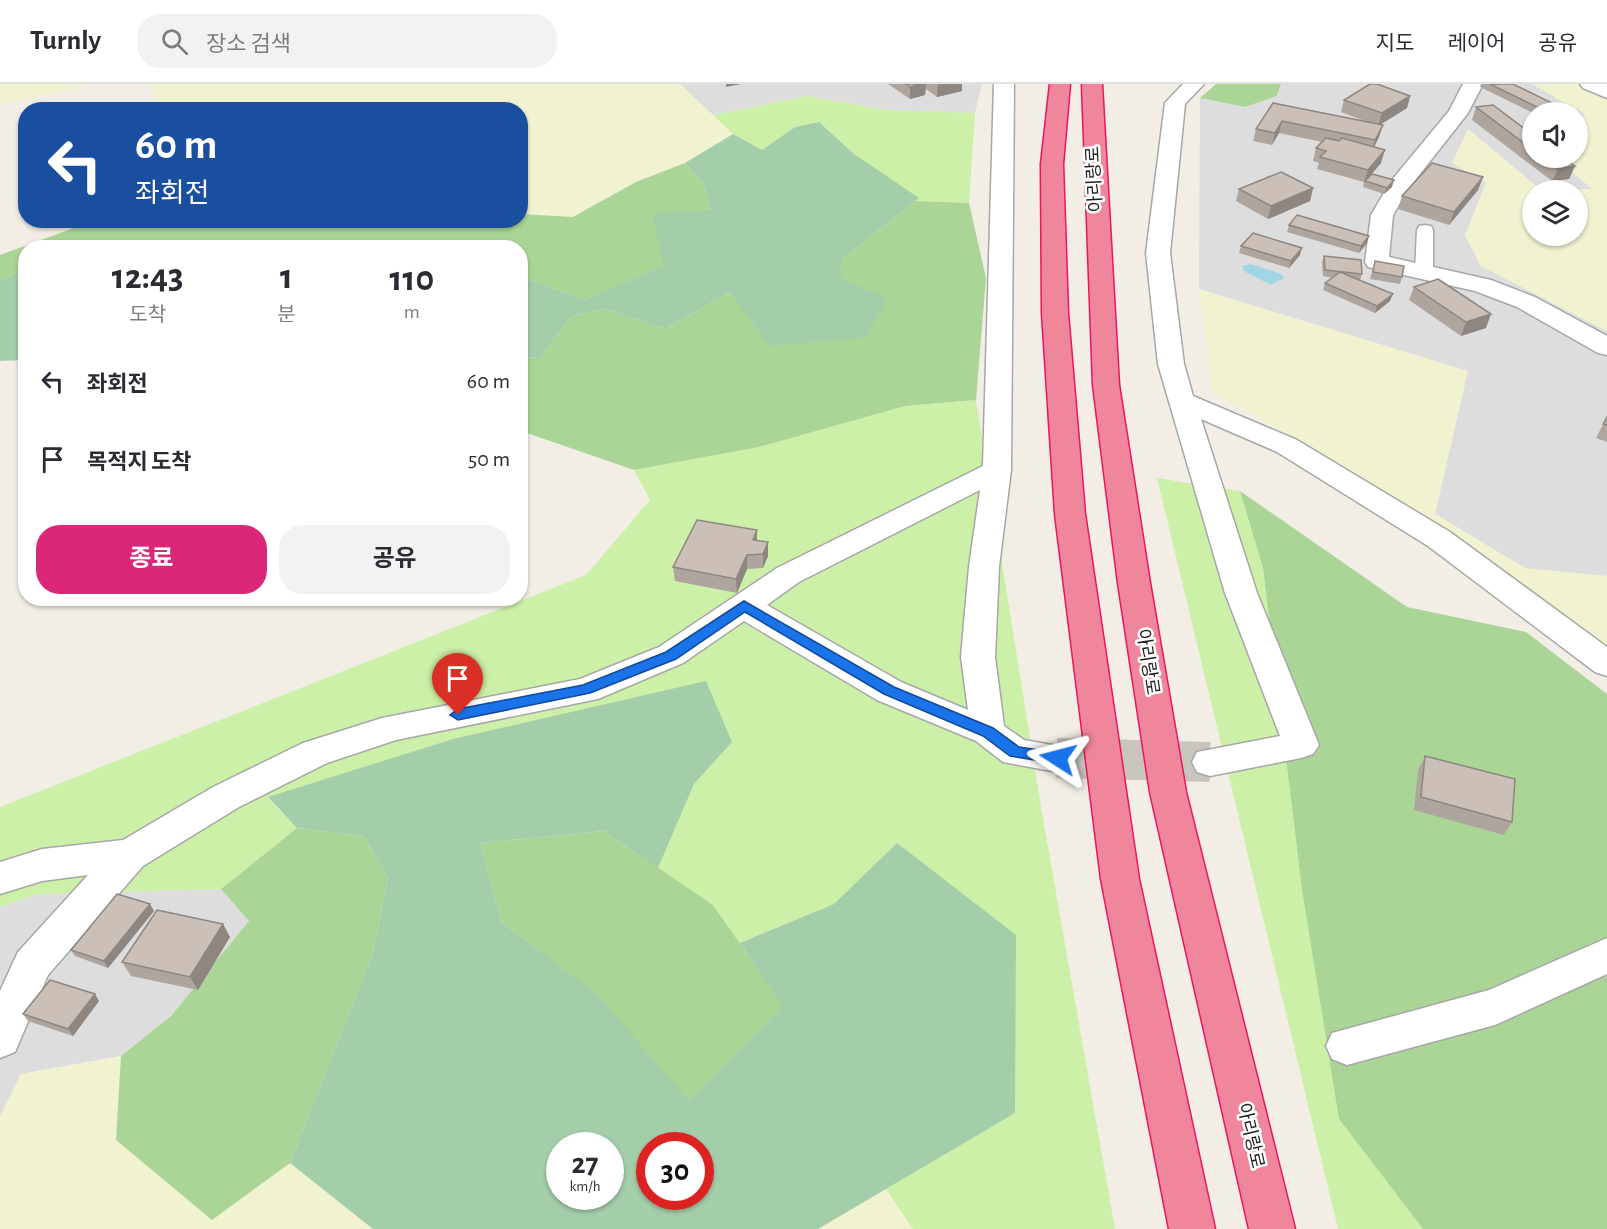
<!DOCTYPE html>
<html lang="ko">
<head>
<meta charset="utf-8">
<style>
	:root { --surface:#fff; --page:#f2f2f3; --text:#2b2b33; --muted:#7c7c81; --line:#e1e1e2; --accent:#db2777 }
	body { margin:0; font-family:"Alegreya Sans","Noto Sans KR",sans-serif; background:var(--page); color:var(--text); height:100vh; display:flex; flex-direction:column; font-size:22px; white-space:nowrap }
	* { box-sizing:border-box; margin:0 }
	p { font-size:20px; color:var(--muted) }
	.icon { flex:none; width:33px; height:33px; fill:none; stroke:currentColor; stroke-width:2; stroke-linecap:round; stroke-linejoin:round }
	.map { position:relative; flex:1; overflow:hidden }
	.side { position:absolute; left:18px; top:156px; width:510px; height:366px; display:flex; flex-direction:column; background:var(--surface); border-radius:24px; box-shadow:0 2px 4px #0004 }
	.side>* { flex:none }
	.top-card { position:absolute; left:18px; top:18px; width:510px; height:126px; border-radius:24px; box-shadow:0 2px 4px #0004; background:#1a4fa0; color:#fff; overflow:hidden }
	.fabs { position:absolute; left:1522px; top:18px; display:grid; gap:12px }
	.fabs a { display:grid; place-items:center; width:66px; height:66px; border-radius:50%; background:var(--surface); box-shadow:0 2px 4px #0004; font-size:30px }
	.speed { position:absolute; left:546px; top:1048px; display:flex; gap:12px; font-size:30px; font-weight:700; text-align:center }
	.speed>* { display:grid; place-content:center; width:78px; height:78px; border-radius:50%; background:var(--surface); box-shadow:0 2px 4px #0004; line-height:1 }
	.speed small { font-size:15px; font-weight:400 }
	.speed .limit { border:9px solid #d22; background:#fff; color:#111 }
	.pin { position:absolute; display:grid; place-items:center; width:51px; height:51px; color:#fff; margin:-62px -26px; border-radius:50% 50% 50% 0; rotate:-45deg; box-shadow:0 0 6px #0007 }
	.pin .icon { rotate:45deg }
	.me { position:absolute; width:66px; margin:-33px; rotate:279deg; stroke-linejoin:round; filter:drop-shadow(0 0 4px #0008) }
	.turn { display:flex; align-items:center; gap:21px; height:126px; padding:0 18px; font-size:27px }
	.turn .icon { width:78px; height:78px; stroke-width:2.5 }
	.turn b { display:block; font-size:42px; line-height:51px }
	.eta { display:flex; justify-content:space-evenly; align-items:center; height:102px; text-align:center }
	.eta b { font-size:36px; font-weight:700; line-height:42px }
	.action { display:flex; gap:12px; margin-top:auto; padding:12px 18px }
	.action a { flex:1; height:69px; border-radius:24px; background:var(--accent); color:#fff; font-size:24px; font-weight:700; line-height:69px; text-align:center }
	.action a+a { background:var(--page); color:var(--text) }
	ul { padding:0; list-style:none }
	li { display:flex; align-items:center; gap:18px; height:78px; padding:0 18px }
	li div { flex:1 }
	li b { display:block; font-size:22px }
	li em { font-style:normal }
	header { display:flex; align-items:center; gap:36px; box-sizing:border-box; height:84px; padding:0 30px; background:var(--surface); border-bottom:2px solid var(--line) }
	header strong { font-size:28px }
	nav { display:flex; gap:33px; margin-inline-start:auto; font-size:21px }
	.search { width:420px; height:54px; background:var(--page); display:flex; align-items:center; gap:15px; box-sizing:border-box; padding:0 21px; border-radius:24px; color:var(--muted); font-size:22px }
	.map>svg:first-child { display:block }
</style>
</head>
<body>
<header>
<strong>Turnly</strong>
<div class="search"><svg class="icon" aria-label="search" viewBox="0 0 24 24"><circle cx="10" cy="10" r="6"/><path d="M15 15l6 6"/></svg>장소 검색</div>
<nav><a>지도</a><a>레이어</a><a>공유</a></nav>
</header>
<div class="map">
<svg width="1607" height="1145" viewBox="0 0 1607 1145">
	<rect width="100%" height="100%" fill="#f2eee6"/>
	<g fill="#dedddd">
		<polygon points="680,0 982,0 975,29 887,26 808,12 713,31"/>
		<polygon points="1281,0 1532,0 1587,31 1578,33 1578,28 1533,28 1533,41 1521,43 1533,74 1556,74 1593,105 1541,106 1468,45 1486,99 1465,151 1481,182 1607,247 1607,492 1525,485 1435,430 1467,287 1199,205 1200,14 1245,23 1277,12"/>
		<polygon points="221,805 249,837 171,932 121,972 21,990 0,1032 0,823 37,810"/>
	</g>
	<g fill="#f0f2d0">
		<polygon points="0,0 94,0 0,20"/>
		<polygon points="148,0 680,0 733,50 685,79 636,98 573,133 521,130 520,26 163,25"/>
		<polygon points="1532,0 1580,0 1607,13 1607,247 1481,182 1465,151 1486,99 1452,79 1468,45 1541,106 1533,106 1533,152 1578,152 1578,107 1592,105 1556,74 1578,74 1578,33 1586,31"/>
		<polygon points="1199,205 1468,287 1435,430 1525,484 1607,492 1607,568 1425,436 1270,340 1212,308"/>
		<polygon points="121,972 116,1056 212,1136 290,1079 373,1145 0,1145 0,1032 21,990"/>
		<polygon points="886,1105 913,1145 818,1145"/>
	</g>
	<g fill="#ccf0a7">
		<polygon points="808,12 887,26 975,29 969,119 915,117 854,70 819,38 795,43 762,66 733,50 713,31"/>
		<polygon points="976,316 1041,723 1115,1145 913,1145 886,1105 1015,1028 897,760 834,820 740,859 713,821 658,784 694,700 732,658 268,714 297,744 221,805 37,810 0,823 0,723 586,491 650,416 634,386 759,363 905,322"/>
		<polygon points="1157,394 1240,407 1263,484 1339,1035 1423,1145 1338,1145"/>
	</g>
	<g fill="#aad596">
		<polygon points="1216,0 1281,0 1277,12 1245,23 1200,14"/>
		<polygon points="685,79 703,99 711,126 665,181 585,216 521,193 520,164 26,164 25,185 0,197 0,171 93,137 520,136 521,130 573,133 636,98"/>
		<polygon points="915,117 969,119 986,194 976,316 905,322 759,363 634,386 521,347 520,273 540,274 571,232 605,225 665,245 730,208 841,195 841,176"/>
		<polygon points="1240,407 1407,523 1526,548 1607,610 1607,1145 1423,1145 1339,1035 1302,805 1263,484"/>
		<polygon points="297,744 364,752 388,794 373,869 290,1079 212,1136 116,1056 121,972 171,932 249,837 221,805"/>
		<polygon points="604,747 713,821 784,922 689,1018 596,910 502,839 480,759"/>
	</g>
	<g fill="#a4cdaa" fill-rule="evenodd">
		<polygon points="819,38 854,70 919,114 841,176 841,195 888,214 866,253 770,262 730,208 665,245 605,225 571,232 540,274 521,273 521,193 585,216 664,181 652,130 711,126 703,99 685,79 733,50 762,66 795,43"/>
		<polygon points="25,185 25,276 0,277 0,197"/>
		<path d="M 706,597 L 732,658 L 694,700 L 658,784 L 604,747 L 480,759 L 502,839 L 597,910 L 689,1017 L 783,922 L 740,859 L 834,820 L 897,759 L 1016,851 L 1015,1029 L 818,1145 L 373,1145 L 290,1079 L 373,869 L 388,794 L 364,752 L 297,744 L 268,713 L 453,655 ZM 560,1062 L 610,1062 L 610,1113 L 560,1113 ZM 650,1062 L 700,1062 L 700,1113 L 650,1113 Z"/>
	</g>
	<polygon fill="#a2d5e3" points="1251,180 1281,190 1284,194 1271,201 1245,188 1242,182"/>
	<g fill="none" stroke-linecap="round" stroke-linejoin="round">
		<polyline stroke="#c8c5be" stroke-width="40" stroke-dasharray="40 20" stroke-linecap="butt" points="1057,674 1210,678"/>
		<g stroke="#a7a7a7" stroke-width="3">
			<polygon id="lane" points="1425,141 1431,142 1433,146 1433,188 1430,192 1418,192 1415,188 1417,146 1419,142"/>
		</g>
		<g stroke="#a7a7a7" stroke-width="3">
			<g id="street">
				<path d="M 994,0 L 1014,0 L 1011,386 L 999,483 L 995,573 L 1004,642 L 1024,656 L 1069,664 L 1075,674 L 1069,684 L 1057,688 L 1003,678 L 976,657 L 877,616 L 744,537 L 683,579 L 598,615 L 396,656 L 327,679 L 239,723 L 143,782 L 48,891 L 15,968 L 0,974 L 0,907 L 18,868 L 88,791 L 42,797 L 0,810 L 0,778 L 42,765 L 123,756 L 213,703 L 303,659 L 382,634 L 580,595 L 659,563 L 777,484 L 983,382 ZM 980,406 L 969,483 L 961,573 L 968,626 L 901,598 L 767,521 L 799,498 Z"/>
				<polygon points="1183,0 1204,0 1185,20 1170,169 1184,280 1193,312 1297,356 1450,448 1607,563 1607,592 1595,588 1428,462 1277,368 1201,335 1257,509 1319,661 1313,670 1301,674 1210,692 1197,688 1192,678 1197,668 1280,652 1225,509 1158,280 1146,169 1165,19"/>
				<polygon points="1463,0 1483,0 1468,29 1409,104 1393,131 1389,173 1491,196 1535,213 1607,252 1607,271 1598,269 1517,223 1475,207 1368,183 1365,178 1371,131 1391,97 1449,27"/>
				<polygon points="1580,0 1607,0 1607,14 1583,4"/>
				<polygon points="1607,854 1607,890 1495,941 1347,981 1332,975 1326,962 1332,949 1489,906"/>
			</g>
		</g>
		<g stroke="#ed1562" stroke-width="3">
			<g id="highway">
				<polygon points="1050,0 1070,0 1063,80 1068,229 1085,430 1139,795 1215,1145 1169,1145 1101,795 1055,430 1042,229 1041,80"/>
				<polygon points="1082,0 1102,0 1119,301 1150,499 1186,708 1295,1145 1249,1145 1150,708 1118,499 1093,301"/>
			</g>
		</g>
		<use href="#lane" fill="#fff" fill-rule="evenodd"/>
		<use href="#street" fill="#fff" fill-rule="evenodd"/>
		<use href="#highway" fill="#f0869b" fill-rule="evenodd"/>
	</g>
	<g fill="#aea59e">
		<polygon points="888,0 962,0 962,7 937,13 926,5 925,11 910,15"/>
		<polygon points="1481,0 1513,0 1560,28 1533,29 1480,3"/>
		<polygon points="1410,12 1407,24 1381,40 1383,41 1379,53 1374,63 1381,79 1369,93 1392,103 1384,110 1363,103 1364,98 1317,85 1319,79 1313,77 1316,64 1322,58 1279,49 1272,61 1253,57 1256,45 1273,19 1365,37 1341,28 1344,16"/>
		<polygon points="1476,23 1533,51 1533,74 1563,74 1575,82 1569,95 1552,97 1472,36"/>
		<polygon points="1483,93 1478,106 1449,141 1398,125 1402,112"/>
		<polygon points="1313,104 1310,117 1268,135 1236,117 1239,105"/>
		<polygon points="1289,141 1367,159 1359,169 1287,148"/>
		<polygon points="1241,162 1300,171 1289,184 1239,169"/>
		<polygon points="1324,172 1362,190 1360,196 1390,217 1375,229 1323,206 1325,199 1333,194 1323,192 1322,179"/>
		<polygon points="1375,177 1402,193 1400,200 1370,195"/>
		<polygon points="1414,203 1486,244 1461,252 1409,216"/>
		<polygon points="1607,333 1607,358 1596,354"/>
		<polygon points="757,446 757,456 768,472 763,484 747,485 737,509 675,497 673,483"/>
		<polygon points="1425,672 1512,738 1504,751 1414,726 1418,686"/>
		<polygon points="154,827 108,884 75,872 71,866"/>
		<polygon points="230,853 198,906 131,892 122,878"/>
		<polygon points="99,917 73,952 28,937 23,930"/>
	</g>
	<g fill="#8d8681">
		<polygon points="726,0 741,0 726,3"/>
		<polygon points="922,0 926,0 925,11 910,15 910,3"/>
		<polygon points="942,0 962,0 962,7 937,13 938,1"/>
		<polygon points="1410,12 1407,24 1378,42 1382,29"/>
		<polygon points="1562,24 1560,28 1547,28"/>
		<polygon points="1282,37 1279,49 1272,61 1275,49"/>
		<polygon points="1383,41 1379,53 1371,69 1375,56"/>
		<polygon points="1385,66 1381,79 1364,99 1368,86"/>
		<polygon points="1575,82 1569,95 1552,97 1558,85"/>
		<polygon points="1483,93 1478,106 1449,141 1454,128"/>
		<polygon points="1394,96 1392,103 1384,110 1387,104"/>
		<polygon points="1313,104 1310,117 1268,135 1271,122"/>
		<polygon points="1369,152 1367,159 1359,169 1361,162"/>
		<polygon points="1302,164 1300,171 1289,184 1291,177"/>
		<polygon points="1393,210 1390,217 1375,229 1377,222"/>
		<polygon points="1491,230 1486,244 1461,252 1466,238"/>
		<polygon points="757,446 757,460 753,456"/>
		<polygon points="768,458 768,472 763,484 763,470"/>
		<polygon points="747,471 747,485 737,509 736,495"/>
		<polygon points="150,820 154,827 108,884 104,877"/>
		<polygon points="223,840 230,853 198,906 190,893"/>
		<polygon points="95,910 99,917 73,952 68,945"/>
	</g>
	<g fill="#cac0b8" stroke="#8d8681" stroke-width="1.5">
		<polygon points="906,0 922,0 910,3"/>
		<polygon points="1370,0 1377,0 1410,12 1382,29 1344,16"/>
		<polygon points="1490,0 1513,0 1562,24 1547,28"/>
		<polygon points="1273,19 1383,41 1375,56 1282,37 1275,49 1256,45"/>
		<polygon points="1493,21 1533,51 1533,66 1476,23"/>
		<polygon points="1326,54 1339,57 1342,54 1385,66 1368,86 1320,73 1326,67 1316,64"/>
		<polygon points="1543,74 1563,74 1575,82 1558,85"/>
		<polygon points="1432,79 1483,93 1454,128 1402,112"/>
		<polygon points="1281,88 1313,104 1271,122 1239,105"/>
		<polygon points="1372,90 1394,96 1387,104 1365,97"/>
		<polygon points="1297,131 1369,152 1361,162 1289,141"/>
		<polygon points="1253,149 1302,164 1291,177 1241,162"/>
		<polygon points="1324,172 1361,176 1362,190 1325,186"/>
		<polygon points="1375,177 1404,182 1402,193 1373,188"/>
		<polygon points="1340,188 1393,210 1377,222 1325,199"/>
		<polygon points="1438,195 1491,230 1466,238 1414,203"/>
		<polygon points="1607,333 1607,341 1603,340"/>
		<polygon points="697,436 757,446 753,456 768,458 763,470 747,471 736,495 673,483"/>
		<polygon points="1425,672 1515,695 1512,738 1421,713"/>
		<polygon points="117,810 150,820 104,877 71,866"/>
		<polygon points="157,826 223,840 190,893 122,878"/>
		<polygon points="50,896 95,910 68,945 23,930"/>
	</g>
	<polygon fill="#1a73e8" stroke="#114b97" stroke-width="1.5" points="744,517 894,603 993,644 1019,663 1058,669 1063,670 1065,674 1063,678 1058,680 1010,672 983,652 884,610 745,528 676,575 590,609 458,636 450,631 458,625 583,601 666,568"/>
	<g text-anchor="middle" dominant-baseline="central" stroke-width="5" stroke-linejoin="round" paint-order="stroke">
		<g font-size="18" fill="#202020" stroke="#fff">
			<text transform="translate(1095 95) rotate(-93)">아리랑로</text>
			<text transform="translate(1147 578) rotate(81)">아리랑로</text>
			<text transform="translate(1250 1052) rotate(77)">아리랑로</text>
		</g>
	</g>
</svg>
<div class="fabs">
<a><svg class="icon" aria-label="sound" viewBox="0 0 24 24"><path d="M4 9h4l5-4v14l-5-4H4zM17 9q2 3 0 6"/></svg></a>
<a><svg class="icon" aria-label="layers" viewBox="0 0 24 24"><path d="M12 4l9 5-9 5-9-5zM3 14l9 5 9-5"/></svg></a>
</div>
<div class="speed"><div>27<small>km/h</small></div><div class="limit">30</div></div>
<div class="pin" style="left:458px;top:631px;background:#d93025"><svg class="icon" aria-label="arrive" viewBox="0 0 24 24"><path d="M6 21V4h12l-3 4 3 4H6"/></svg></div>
<svg class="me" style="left:1058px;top:674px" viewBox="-20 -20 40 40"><path d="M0-17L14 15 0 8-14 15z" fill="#1a73e8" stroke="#fff" stroke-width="4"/></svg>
<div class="top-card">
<div class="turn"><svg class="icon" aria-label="left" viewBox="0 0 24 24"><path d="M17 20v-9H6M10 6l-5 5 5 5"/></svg><div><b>60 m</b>좌회전</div></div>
</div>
<section class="side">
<div class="eta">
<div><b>12:43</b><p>도착</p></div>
<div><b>1</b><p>분</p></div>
<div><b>110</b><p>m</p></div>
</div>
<ul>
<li><svg class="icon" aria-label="left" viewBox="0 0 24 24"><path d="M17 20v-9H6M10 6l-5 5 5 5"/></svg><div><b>좌회전</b></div><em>60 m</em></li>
<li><svg class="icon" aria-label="arrive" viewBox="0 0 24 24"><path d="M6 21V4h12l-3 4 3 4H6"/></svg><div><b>목적지 도착</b></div><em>50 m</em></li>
</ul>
<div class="action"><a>종료</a><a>공유</a></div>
</section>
</div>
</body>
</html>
